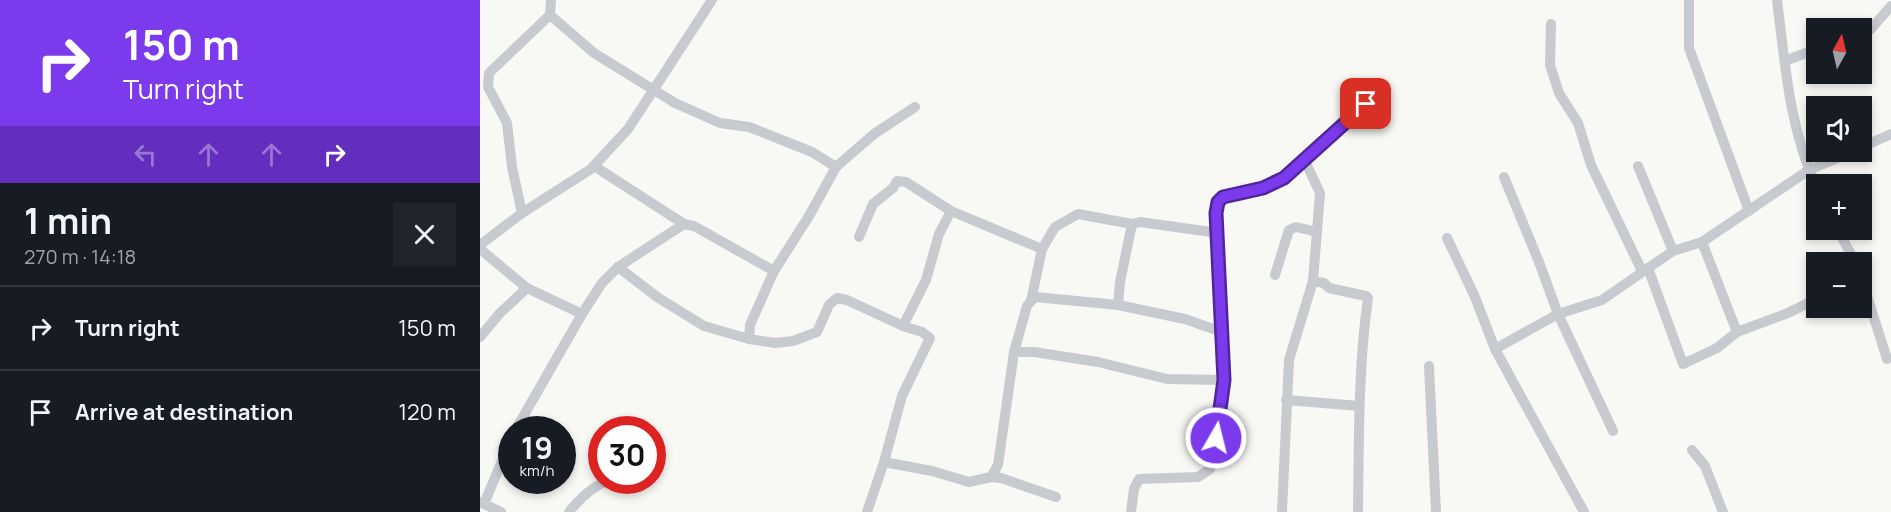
<!DOCTYPE html>
<html lang="en">
<head>
<meta charset="utf-8">
<style>
	:root { --surface:#171b24; --page:#20242c; --text:#f1f3f6; --muted:#9ea1a6; --line:#363941 }
	body { margin:0; font-family:Manrope,sans-serif; background:var(--page); color:var(--text); height:100vh; display:flex; flex-direction:column; font-size:22px; white-space:nowrap }
	* { box-sizing:border-box; margin:0 }
	p { font-size:20px; color:var(--muted) }
	.icon { flex:none; width:33px; height:33px; fill:none; stroke:currentColor; stroke-width:2; stroke-linecap:round; stroke-linejoin:round }
	.map { position:relative; flex:1; overflow:hidden }
	.details { display:flex; flex-direction:column; background:var(--surface); width:480px }
	.details>* { flex:none }
	.hud { background:#7c3aed; color:#fff; overflow:hidden }
	.needle { width:39px; rotate:8deg }
	.tools { position:absolute; left:1326px; top:18px; display:grid; gap:12px }
	.tools a { display:grid; place-items:center; width:66px; height:66px; border-radius:0px; background:var(--surface); box-shadow:0 3px 9px #0003; font-size:30px }
	.speed { position:absolute; left:18px; top:416px; display:flex; gap:12px; font-size:30px; font-weight:700; text-align:center }
	.speed>* { display:grid; place-content:center; width:78px; height:78px; border-radius:50%; background:var(--surface); box-shadow:0 3px 9px #0003; line-height:1 }
	.speed small { font-size:15px; font-weight:400 }
	.speed .limit { border:9px solid #d22; background:#fff; color:#111 }
	.pin { position:absolute; display:grid; place-items:center; width:51px; height:51px; color:#fff; margin:-26px; border-radius:12px; box-shadow:0 3px 9px #0006 }
	.me { position:absolute; width:66px; margin:-33px; rotate:8deg; stroke-linejoin:round; filter:drop-shadow(0 0 4px #0008) }
	.turn { display:flex; align-items:center; gap:21px; height:126px; padding:0 24px; font-size:27px }
	.turn .icon { width:78px; height:78px; stroke-width:2.5 }
	.turn b { display:block; font-size:42px; line-height:51px }
	.lanes { display:flex; align-items:center; height:57px; padding:0 24px; background:#0003; justify-content:center; gap:30px; direction:ltr }
	.lanes .off { opacity:.35 }
	.round { display:grid; place-items:center; flex:none; width:63px; height:63px; border-radius:0px; background:var(--page) }
	.summary { display:flex; align-items:center; justify-content:space-between; height:102px; padding:0 24px }
	h1 { font-size:36px; font-weight:700; line-height:45px }
	ul { padding:0; list-style:none }
	li { display:flex; align-items:center; gap:18px; height:84px; padding:0 24px; border-top:2px solid var(--line) }
	li div { flex:1 }
	li b { display:block; font-size:22px }
	li em { font-style:normal }
	main { display:flex; flex:1; min-height:0 }
	.map>svg:first-child { display:block }
</style>
</head>
<body>
<main>
<section class="details">
<div class="hud">
<div class="turn"><svg class="icon" aria-label="right" viewBox="0 0 24 24"><path d="M7 20v-9h11M14 6l5 5-5 5"/></svg><div><b>150 m</b>Turn right</div></div>
<div class="lanes"><svg class="icon off" aria-label="left" viewBox="0 0 24 24"><path d="M17 20v-9H6M10 6l-5 5 5 5"/></svg><svg class="icon off" aria-label="ahead" viewBox="0 0 24 24"><path d="M12 20V5M6 11l6-6 6 6"/></svg><svg class="icon off" aria-label="ahead" viewBox="0 0 24 24"><path d="M12 20V5M6 11l6-6 6 6"/></svg><svg class="icon" aria-label="right" viewBox="0 0 24 24"><path d="M7 20v-9h11M14 6l5 5-5 5"/></svg></div>
</div>
<div class="summary"><div><h1>1 min</h1><p>270 m · 14:18</p></div><a class="round"><svg class="icon" aria-label="close" viewBox="0 0 24 24"><path d="M6 6l12 12M18 6L6 18"/></svg></a></div>
<ul>
<li><svg class="icon" aria-label="right" viewBox="0 0 24 24"><path d="M7 20v-9h11M14 6l5 5-5 5"/></svg><div><b>Turn right</b></div><em>150 m</em></li>
<li><svg class="icon" aria-label="arrive" viewBox="0 0 24 24"><path d="M6 21V4h12l-3 4 3 4H6"/></svg><div><b>Arrive at destination</b></div><em>120 m</em></li>
</ul>
</section>
<div class="map">
<svg width="1411" height="512" viewBox="0 0 1411 512">
	<rect width="100%" height="100%" fill="#f8f8f5"/>
	<g fill="none" stroke-linecap="round" stroke-linejoin="round">
		<g stroke="#c7cbcf" stroke-width="10">
			<polyline points="71,0 70,15 114,53 195,103 240,123 269,127 332,152 356,167"/>
			<polyline points="1209,0 1209,48 1269,211"/>
			<path d="M 1297,0 C 1305,62 1309,128 1336,185"/>
			<polyline points="1071,24 1070,65 1079,93 1098,123 1111,165 1162,271"/>
			<polyline points="1382,33 1390,30 1411,6"/>
			<polyline points="1305,61 1336,49"/>
			<polyline points="1382,147 1411,134"/>
			<polyline points="114,166 204,224"/>
			<polyline points="1158,166 1193,251"/>
			<polyline points="1024,177 1059,262 1078,314 1133,431"/>
			<polyline points="42,213 32,167 27,123 8,87 9,73 70,15"/>
			<polyline points="1358,230 1375,262"/>
			<polyline points="379,237 393,204 413,188 417,181 426,182 471,211 562,249"/>
			<polyline points="967,238 995,297 1015,349 1104,512"/>
			<polyline points="1222,242 1257,332"/>
			<polyline points="0,245 42,213 111,169 148,129 232,0"/>
			<polyline points="0,249 47,288 102,314"/>
			<polyline points="138,267 177,297 224,326 269,339 295,343 313,341 337,332 349,305 357,298 367,300 423,326 442,332 450,338 422,396 404,462 387,512"/>
			<polyline points="1168,268 1203,364 1237,348 1257,332 1308,313 1336,299"/>
			<polyline points="795,275 809,230 816,227 837,232"/>
			<polyline points="1382,280 1407,359"/>
			<path d="M 833,281 L 844,283 L 849,288 L 886,296 L 888,298 C 878,369 879,441 878,512"/>
			<polyline points="551,301 555,297 638,305 705,319 742,332"/>
			<polyline points="638,305 640,282 652,224"/>
			<polyline points="423,326 446,280 459,234 471,211"/>
			<polyline points="0,337 20,313 47,288"/>
			<polyline points="269,339 270,325 294,271 329,216 356,167 394,134 435,107"/>
			<polyline points="1015,349 1078,314 1122,300 1193,251 1222,242 1329,170 1372,152"/>
			<polyline points="534,352 554,352 618,362 687,379 744,380"/>
			<polyline points="949,366 956,512"/>
			<polyline points="806,400 879,406"/>
			<polyline points="36,429 102,314 122,283 138,267 204,224 214,226 294,271"/>
			<polyline points="1212,450 1225,466 1243,512"/>
			<polyline points="404,462 452,471 489,482 511,477 518,465 534,352 547,306 551,301 562,249 575,227 598,214 652,224 660,222 738,233"/>
			<polyline points="511,477 521,478 576,497"/>
			<polyline points="0,502 21,512"/>
			<polyline points="4,504 32,437"/>
			<path d="M 89,512 C 100,498 112,487 128,480"/>
			<path d="M 651,512 L 654,489 L 659,479 L 718,477 L 730,469 L 744,380 L 736,213 C 739,193 748,196 765,192 C 771,191 778,190 783,188 C 818,176 859,129 886,104"/>
			<polyline points="802,512 809,360 833,281 840,193 825,161"/>
		</g>
	</g>
	<g fill="none" stroke-linecap="round" stroke-linejoin="round">
		<g stroke="#51269a" stroke-width="15">
			<polyline id="route" points="736,438 744,380 736,213 738,202 743,197 783,188 804,178 886,104"/>
		</g>
		<use href="#route" stroke="#7c3aed" stroke-width="10"/>
	</g>
</svg>
<div class="tools">
<a><svg class="needle" viewBox="-14 -14 28 28"><path d="M0-13l5 13h-10z" fill="#e53935"/><path d="M0 13l5-13h-10z" fill="#9ea1a6"/></svg></a>
<a><svg class="icon" aria-label="sound" viewBox="0 0 24 24"><path d="M4 9h4l5-4v14l-5-4H4zM17 9q2 3 0 6"/></svg></a>
<a>+</a>
<a>−</a>
</div>
<div class="speed"><div>19<small>km/h</small></div><div class="limit">30</div></div>
<div class="pin" style="left:886px;top:104px;background:#d93025"><svg class="icon" aria-label="arrive" viewBox="0 0 24 24"><path d="M6 21V4h12l-3 4 3 4H6"/></svg></div>
<svg class="me" style="left:736px;top:438px" viewBox="-20 -20 40 40"><circle r="17" fill="#7c3aed" stroke="#fff" stroke-width="3"/><path d="M0-11L8 9 0 5-8 9z" fill="#fff"/></svg>
</div>
</main>
</body>
</html>
